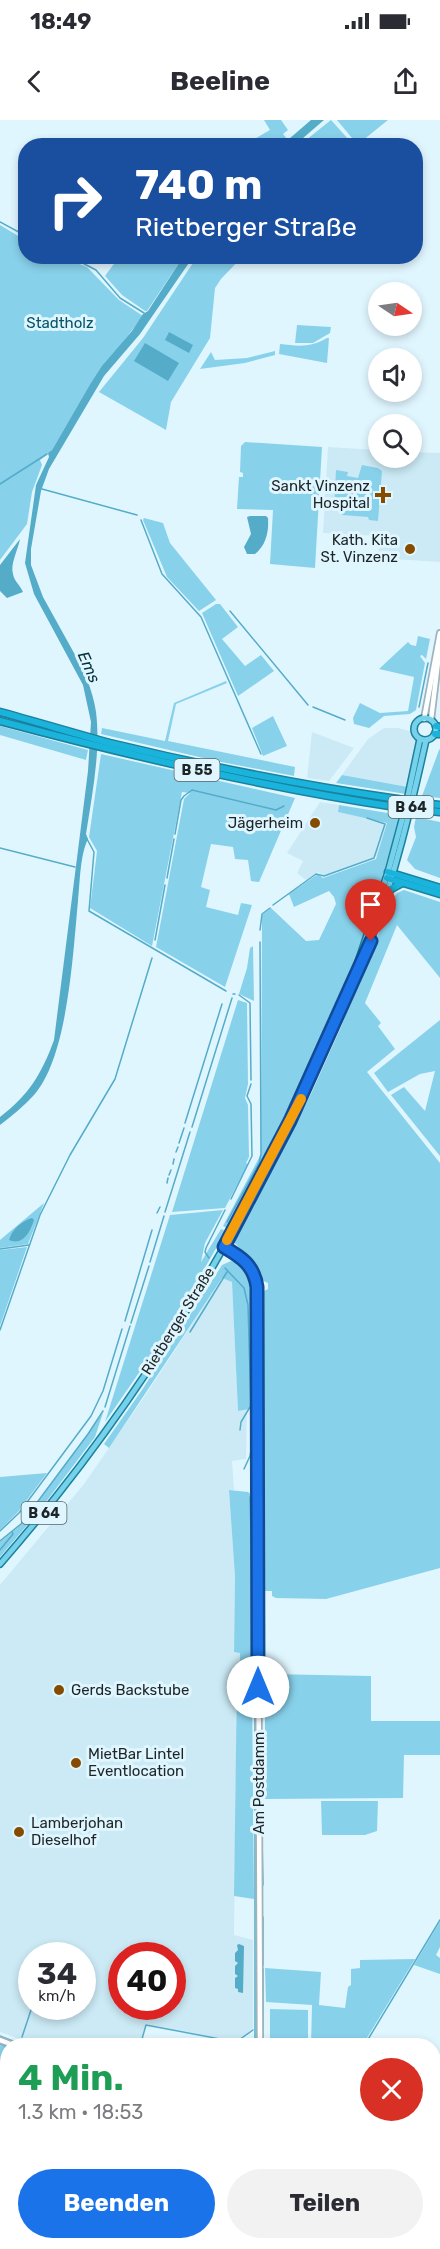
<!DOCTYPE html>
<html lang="de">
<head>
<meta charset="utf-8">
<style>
	:root { --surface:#fff; --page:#f2f2f3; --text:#2b2b33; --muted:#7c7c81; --accent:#1a73e8 }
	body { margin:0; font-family:Rubik,sans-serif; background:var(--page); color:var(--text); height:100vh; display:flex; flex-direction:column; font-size:22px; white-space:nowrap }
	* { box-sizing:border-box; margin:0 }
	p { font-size:20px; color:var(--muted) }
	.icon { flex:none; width:33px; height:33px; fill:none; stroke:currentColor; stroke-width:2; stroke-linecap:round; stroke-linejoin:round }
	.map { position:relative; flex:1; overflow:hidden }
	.sheet { position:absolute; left:0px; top:1918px; width:441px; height:212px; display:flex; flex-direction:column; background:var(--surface); border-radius:24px 24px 0 0; box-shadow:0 3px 9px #0003 }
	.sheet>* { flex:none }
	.top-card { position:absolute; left:18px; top:18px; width:405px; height:126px; border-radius:24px; box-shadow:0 3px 9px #0003; background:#1a4fa0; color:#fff; overflow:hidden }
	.needle { width:39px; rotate:103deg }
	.buttons { position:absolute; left:368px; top:162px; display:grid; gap:12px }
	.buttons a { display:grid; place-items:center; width:54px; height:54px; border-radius:50%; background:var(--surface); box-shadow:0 3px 9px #0003; font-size:30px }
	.speed { position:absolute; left:18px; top:1822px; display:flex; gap:12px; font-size:30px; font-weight:700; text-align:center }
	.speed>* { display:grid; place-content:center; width:78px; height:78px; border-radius:50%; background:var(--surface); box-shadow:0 3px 9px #0003; line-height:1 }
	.speed small { font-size:15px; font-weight:400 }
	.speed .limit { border:9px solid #d22; background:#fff; color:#111 }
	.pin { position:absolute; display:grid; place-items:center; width:51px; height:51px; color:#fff; margin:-62px -26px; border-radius:50% 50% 50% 0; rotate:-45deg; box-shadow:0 0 6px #0007 }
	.pin .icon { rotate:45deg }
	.me { position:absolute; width:66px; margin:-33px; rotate:0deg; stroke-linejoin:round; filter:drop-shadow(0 0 4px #0008) }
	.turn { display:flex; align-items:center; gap:21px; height:126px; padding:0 18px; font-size:27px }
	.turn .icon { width:78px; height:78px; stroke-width:2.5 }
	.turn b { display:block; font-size:42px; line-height:51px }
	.round { display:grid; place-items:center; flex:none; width:63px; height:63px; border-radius:32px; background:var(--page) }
	.headline { display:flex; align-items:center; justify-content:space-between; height:102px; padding:0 18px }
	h1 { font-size:36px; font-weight:700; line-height:45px; color:#1e9e55 }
	.primary-button { display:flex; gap:12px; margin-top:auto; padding:12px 18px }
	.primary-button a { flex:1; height:69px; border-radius:36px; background:var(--accent); color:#fff; font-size:24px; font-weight:700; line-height:69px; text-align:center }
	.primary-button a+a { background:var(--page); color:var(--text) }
	.status { display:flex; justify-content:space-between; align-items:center; height:42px; padding:0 30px; background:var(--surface); direction:ltr }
	.status svg { height:16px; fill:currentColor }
	header { display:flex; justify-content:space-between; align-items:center; height:78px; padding:0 18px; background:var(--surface); font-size:27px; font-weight:700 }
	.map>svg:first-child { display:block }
</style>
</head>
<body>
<div class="status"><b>18:49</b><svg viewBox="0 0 49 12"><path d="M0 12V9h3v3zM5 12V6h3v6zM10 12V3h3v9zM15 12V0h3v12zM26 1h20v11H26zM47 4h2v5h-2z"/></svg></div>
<header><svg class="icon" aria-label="back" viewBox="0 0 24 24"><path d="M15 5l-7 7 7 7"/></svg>Beeline<svg class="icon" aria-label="share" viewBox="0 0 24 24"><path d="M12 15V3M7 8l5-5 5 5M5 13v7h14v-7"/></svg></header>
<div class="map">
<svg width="440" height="2129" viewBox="0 0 440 2129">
	<rect width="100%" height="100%" fill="#e0f6ff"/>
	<g fill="#cbeaf5" fill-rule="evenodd">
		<polygon points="328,327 378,330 378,338 411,338 411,332 440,333 440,442 378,438 380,416 323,413"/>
		<polygon points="384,608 398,608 413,612 417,620 408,667 342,655 368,619"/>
		<polygon points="312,612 354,628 329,661 307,658"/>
		<polygon points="320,682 339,685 338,692 388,703 377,736 324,756 318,752 306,760 297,753 303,741 287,733"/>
		<path d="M 222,1158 L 232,1162 L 238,1291 L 247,1289 L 246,1339 L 232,1341 L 234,1370 L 229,1370 L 235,1457 L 234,1532 L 240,1532 L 240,1555 L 237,1555 L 234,1815 L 253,1820 L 253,1909 L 236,1921 L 146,1904 L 139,1926 L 39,1926 L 0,1912 L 0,1465 L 84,1364 L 147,1273 ZM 32,1836 L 82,1836 L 82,1887 L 32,1887 ZM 122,1836 L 172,1836 L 172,1887 L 122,1887 Z"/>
	</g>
	<g fill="#88d1eb">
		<polygon points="264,0 281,0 288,10 283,14 288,20 282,25 244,25 270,10"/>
		<polygon points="331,0 349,20 350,25 310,25 306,20"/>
		<polygon points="337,0 388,0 357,25 352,26 352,18"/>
		<polygon points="0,105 25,120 26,136 62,137 87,147 119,180 143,196 89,266 52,330 40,340 42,345 32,372 27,404 0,440"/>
		<polygon points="119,137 183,137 147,191 145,191 122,175 105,156"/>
		<polygon points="197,137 242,137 221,159 215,168 210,218 171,282 166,310 99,272 143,218"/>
		<polygon points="297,205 331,207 330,213 313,223 295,223"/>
		<path d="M 327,218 L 329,218 L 327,243 L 279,234 L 280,224 C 298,226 310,228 327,218 Z"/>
		<polygon points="275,231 275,235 245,243 200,249 211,232 215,240 247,238"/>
		<polygon points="245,322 322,327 315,448 270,444 273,390 237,389 239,357 243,357 243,353 240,352 241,326"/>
		<polygon points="362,345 378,348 382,351 378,401 369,400 368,397 342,395 343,388 334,388 336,350 348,352 347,356 358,358"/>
		<polygon points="144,398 163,403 170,423 216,480 199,491 167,457 143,400"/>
		<polygon points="216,484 220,484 238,507 222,519 245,546 261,535 274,551 238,576 202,493"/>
		<polygon points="418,516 430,519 426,539 422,535 420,536 425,543 416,590 410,594 384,596 369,608 354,604 353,598 360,583 380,593 408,591 414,557 379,549 408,522 411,525 416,526"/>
		<polygon points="226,561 227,563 176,584 168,621 295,647 294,656 216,641 101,614 102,608 165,621 174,583"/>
		<polygon points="273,596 287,626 263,636 252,608"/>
		<polygon points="0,606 88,630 86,640 0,615"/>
		<polygon points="440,629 440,678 422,676 439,630"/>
		<polygon points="101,634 295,678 259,762 251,761 248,740 235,739 233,727 211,724 201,767 210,770 206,787 238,795 241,783 252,785 225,867 156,827 184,679 190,673 182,672 152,826 90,788 97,731 89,717"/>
		<polygon points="342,655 408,667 406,674 336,663"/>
		<path d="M 339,685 L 400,695 C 381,764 360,833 332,899 C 301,970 264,1039 227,1108 L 223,1106 L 261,1034 L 262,795 L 271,788 L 306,821 L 319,820 L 336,784 L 334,777 L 329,771 L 294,787 L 289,774 L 318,754 L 323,758 L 376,739 L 387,703 L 338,692 Z"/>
		<polygon points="416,697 440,702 440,758 415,749 407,740 416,717 414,707"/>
		<polygon points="404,770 440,782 440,858 397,805 365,883 381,903 378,906 395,929 367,952 440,1043 440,1448 326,1479 276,1478 272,1476 272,1471 263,1471 262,1172 268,1169 268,1163 259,1159 253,1143 234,1122 310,976 341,907 392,780 397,773"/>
		<polygon points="253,826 254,881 239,874 247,848 250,828"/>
		<polygon points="238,880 247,883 248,964 245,978 248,985 249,1037 246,1043 248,1044 225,1088 172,1092"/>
		<polygon points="440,900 440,1036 391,975 404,967 425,991 435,951 420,954 388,972 374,953"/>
		<polygon points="44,1083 28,1124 0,1128 0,1120"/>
		<polygon points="223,1090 205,1123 201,1142 221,1109 226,1111 172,1205 105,1302 170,1095"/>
		<polygon points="27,1127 0,1206 0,1130"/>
		<polygon points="231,1141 244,1146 253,1161 255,1288 238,1291 232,1162 222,1158 109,1328 104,1324 142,1270 222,1145"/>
		<polygon points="103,1293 95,1317 39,1391 0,1437 0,1422 22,1404"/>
		<polygon points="47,1353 18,1392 0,1410 0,1357"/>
		<polygon points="229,1370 248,1372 252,1375 254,1460 251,1462 254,1779 234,1776 237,1555 240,1555 240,1533 234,1532 235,1457"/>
		<polygon points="269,1554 371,1556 371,1601 440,1601 440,1635 404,1635 403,1678 265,1679 265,1559 269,1558"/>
		<polygon points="321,1681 378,1681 377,1711 365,1715 322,1715"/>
		<polygon points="440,1802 440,1827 436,1835 440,1838 440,1854 414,1845"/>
		<polygon points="415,1839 362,1926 311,1926 312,1885 266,1882 265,1848 321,1852 319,1885 345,1888 348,1867 351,1865 351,1849 360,1848 360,1840"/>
		<polygon points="270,1889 308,1890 308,1926 270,1926"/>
		<polygon points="0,1925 8,1927 8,2122 48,2123 45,2129 0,2129"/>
		<polygon points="440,2109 440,2129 410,2129 406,2123 428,2123 430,2126"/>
		<polygon points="52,2123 52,2122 145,2123 142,2129 49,2129"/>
	</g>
	<g fill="#54acc9">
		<polygon points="311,0 324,0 295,25 282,25"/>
		<path d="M 183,137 L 193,137 L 140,214 L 104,256 L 49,349 L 41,371 L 31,429 L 31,445 L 43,477 L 84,551 C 89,564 94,578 96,592 C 101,631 92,675 86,714 L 88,719 C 80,735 80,762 78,781 C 73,833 68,937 34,975 C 24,986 12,996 0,1005 L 0,997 C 29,975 42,953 54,920 L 88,651 L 91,602 L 83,565 L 34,474 L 25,443 L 36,365 L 49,337 L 48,333 L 52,330 L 89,266 L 102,246 L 132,211 L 143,194 L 148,191 Z"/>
		<polygon points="169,212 193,225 189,233 165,220"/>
		<polygon points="145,223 179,243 168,261 134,241"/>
		<path d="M 250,396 L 266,396 L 268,398 C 269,412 266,425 255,434 L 247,434 L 244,427 L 251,414 L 247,397 Z"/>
		<path d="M 20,419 C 18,430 10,444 13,454 C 14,461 20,465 23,472 L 7,478 L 0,471 L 0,445 Z"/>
		<path d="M 32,1098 L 34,1100 C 30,1112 23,1126 9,1120 C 12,1109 22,1101 32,1098 Z"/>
		<polygon points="239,1824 244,1826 243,1873 238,1872 238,1869 235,1868 235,1858 238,1856 235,1854 235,1846 238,1843 235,1841 235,1833 238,1830 237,1825"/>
	</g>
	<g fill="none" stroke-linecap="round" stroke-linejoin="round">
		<g stroke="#54acc9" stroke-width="1.5">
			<polyline points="0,102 26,116"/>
			<polyline points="69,136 96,150 120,178 144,193"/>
			<polyline points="0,364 47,334"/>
			<polyline points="42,369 137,395"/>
			<polyline points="141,400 162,454 201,497 261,634"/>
			<polyline points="230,491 308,585"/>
			<polyline points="313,587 345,600"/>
			<polyline points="419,587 428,543"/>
			<polyline points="175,714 181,680 184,676 192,670 276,690 284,686"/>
			<polyline points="87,719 94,732 89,791 226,871"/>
			<polyline points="0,728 75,747"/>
			<polyline points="167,758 174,719"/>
			<polyline points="273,785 316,754 324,756 374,738 385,704 367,698"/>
			<polyline points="260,810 262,794 270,788"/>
			<polyline points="155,820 165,765"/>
			<polyline points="233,874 235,874"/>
			<polyline points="239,875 250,883 251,960"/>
			<polyline points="185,1003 222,884"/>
			<polyline points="192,1007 232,878"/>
			<polyline points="179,1023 184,1008"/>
			<polyline points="176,1032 178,1027"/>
			<polyline points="173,1044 174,1039"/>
			<polyline points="169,1055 171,1050"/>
			<polyline points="167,1063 168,1058"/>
			<polyline points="231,1079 252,1036 251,984 247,976 251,964"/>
			<polyline points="165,1092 190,1012"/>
			<polyline points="157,1093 160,1087"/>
			<polyline points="227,1102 259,1043 261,1034 260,822"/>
			<polyline points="0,1129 29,1125"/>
			<polyline points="209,1138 205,1132 206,1128 225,1090"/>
			<polyline points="150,1142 164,1096"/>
			<polyline points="225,1148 244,1168 248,1185 252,1323 250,1336 244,1349"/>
			<polyline points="261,1177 262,1350"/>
			<polyline points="125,1201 152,1110"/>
			<polyline points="131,1203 149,1146"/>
			<polyline points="0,1210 40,1095 70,1035 115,959 152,838"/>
			<polyline points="190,1212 227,1152"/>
			<polyline points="105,1287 130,1206"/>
			<polyline points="240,1310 241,1302 250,1287"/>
			<polyline points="262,1356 262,1437"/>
			<polyline points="250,1377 255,1554 255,1926"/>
			<polyline points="0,1411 19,1393 91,1296 103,1271 122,1209"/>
			<polyline points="0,1421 21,1404 88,1314 103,1291"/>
			<polyline points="0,1430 13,1414 12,1412"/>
			<polyline points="262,1441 262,1472"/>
			<polyline points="262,1656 262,1678"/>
			<polyline points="262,1682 262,1713"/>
			<polyline points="262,1719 263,1765"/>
			<polyline points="263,1845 263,1797"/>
			<polyline points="263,1849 263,1926"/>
			<polyline points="0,1916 18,1923"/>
			<polyline points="22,1917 32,1887"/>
			<polyline points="0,1924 8,1927"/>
			<polyline points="23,1925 27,1926"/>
			<polyline points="140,1926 146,1905 236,1922 253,1910"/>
			<polyline points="364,1926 440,1800"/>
			<polyline points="8,1980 4,1990 8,1994"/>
			<polyline points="255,2122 255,2129"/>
			<polyline points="8,2129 10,2122"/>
			<polyline points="144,2129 147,2122"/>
		</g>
		<g stroke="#9fb4bc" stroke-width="8">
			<g id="secondary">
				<polyline points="424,599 440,513"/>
				<polyline points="431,600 440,525"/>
				<path d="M 223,1127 C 241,1137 255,1146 257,1167 L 260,1926"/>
				<polyline points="0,1920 16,1926"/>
				<polyline points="434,2036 440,2037"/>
				<polyline points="259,2122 260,2129"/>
			</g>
		</g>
		<g stroke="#1b819d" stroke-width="8">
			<g id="primary">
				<circle cx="425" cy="609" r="11"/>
				<polyline points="354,854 388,752 406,685 420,619"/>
				<path d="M 0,1444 C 139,1285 250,1100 334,906 C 346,877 360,849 371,820 C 395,755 411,688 426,620"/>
			</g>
		</g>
		<g stroke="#1b819d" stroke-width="9">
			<g id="highway">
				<path d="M 0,592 C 37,602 73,613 110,623 C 205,646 301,665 397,679"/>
				<path d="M 0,601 C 131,636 262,667 396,687"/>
				<polyline points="436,606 440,607"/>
				<polyline points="435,614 440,614"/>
				<polyline points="422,683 440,685"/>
				<polyline points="421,690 440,692"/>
				<polyline points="388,752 440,768"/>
				<polyline points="387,758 440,774"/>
				<polyline points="385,777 391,769 402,763"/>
			</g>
		</g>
		<use href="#secondary" stroke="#fff" stroke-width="4.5"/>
		<use href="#primary" stroke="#76d1ea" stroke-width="5"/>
		<use href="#highway" stroke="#1ab3dc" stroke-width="6"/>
		<g stroke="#1b819d" stroke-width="9" stroke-linecap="butt">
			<g id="highway-bridge">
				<polyline points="397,679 422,683"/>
				<polyline points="396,687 421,690"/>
			</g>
		</g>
		<use href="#highway-bridge" stroke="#1ab3dc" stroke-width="6"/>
	</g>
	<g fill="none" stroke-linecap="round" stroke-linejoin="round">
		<g stroke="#114b97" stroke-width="15">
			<path id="route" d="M 258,1567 L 257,1167 C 254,1145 241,1137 224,1127 L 290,1001 L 371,821"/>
		</g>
		<use href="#route" stroke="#1a73e8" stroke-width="10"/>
		<polyline stroke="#f59e0b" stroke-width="10" points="227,1120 301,979"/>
	</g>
	<g fill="#854c00" stroke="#e0f6ff" stroke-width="2">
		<path d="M380 366h6v6h6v6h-6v6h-6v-6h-6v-6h6z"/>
		<circle cx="410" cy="429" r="6"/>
		<circle cx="315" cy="703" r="6"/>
		<circle cx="59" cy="1570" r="6"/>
		<circle cx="76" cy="1643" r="6"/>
		<circle cx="19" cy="1712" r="6"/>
	</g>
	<g text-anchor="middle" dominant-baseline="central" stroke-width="6" stroke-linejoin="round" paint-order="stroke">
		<g fill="#e0f6ff" stroke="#586468" stroke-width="1.5">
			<rect x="174.5" y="639" width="45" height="22" rx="4.5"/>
			<rect x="388.5" y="676" width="45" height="22" rx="4.5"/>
			<rect x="21.5" y="1382" width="45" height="22" rx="4.5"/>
		</g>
		<g font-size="14" font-weight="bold" fill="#1d2528">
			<text x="197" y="650">B 55</text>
			<text x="411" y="687">B 64</text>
			<text x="44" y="1393">B 64</text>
		</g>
		<g font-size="15" fill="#065368" stroke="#e0f6ff">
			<text x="60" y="203">Stadtholz</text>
		</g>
		<g font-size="15" fill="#1d2528" stroke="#e0f6ff" text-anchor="end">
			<text x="370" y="366">Sankt Vinzenz<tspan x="370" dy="17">Hospital</tspan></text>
			<text x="398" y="420">Kath. Kita<tspan x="398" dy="17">St. Vinzenz</tspan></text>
			<text x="303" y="703">Jägerheim</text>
			<text x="71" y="1570" text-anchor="start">Gerds Backstube</text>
			<text x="88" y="1634" text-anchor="start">MietBar Lintel<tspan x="88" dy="17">Eventlocation</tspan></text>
			<text x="31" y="1703" text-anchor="start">Lamberjohan<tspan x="31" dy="17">Dieselhof</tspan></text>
		</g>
		<g font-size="15" fill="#1d2528" stroke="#e0f6ff">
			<text transform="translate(178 1201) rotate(-58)">Rietberger Straße</text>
			<text transform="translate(259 1663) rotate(-90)">Am Postdamm</text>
		</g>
		<g font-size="16" font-style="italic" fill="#042f3c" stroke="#e0f6ff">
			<text transform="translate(89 547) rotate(66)">Ems</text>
		</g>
	</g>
</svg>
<div class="buttons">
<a><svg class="needle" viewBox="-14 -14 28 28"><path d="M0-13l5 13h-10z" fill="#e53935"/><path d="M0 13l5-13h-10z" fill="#7c7c81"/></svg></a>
<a><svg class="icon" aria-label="sound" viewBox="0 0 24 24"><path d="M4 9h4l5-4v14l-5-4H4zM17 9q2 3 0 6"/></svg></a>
<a><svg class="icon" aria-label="search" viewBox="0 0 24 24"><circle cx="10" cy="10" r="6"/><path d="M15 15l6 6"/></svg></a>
</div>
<div class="speed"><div>34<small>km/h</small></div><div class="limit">40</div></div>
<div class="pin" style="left:371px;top:821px;background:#d93025"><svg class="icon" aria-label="arrive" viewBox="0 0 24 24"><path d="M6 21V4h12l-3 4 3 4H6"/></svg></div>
<svg class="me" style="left:258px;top:1567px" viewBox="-20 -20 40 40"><circle r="19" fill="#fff"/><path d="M0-13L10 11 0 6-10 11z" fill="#1a73e8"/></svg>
<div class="top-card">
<div class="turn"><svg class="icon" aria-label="right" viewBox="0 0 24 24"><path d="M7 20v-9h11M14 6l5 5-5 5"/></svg><div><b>740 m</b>Rietberger Straße</div></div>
</div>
<section class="sheet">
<div class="headline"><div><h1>4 Min.</h1><p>1.3 km · 18:53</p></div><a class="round" style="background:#d93025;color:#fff"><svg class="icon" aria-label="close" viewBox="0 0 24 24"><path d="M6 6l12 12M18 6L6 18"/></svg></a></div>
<div class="primary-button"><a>Beenden</a><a>Teilen</a></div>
</section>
</div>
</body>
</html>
